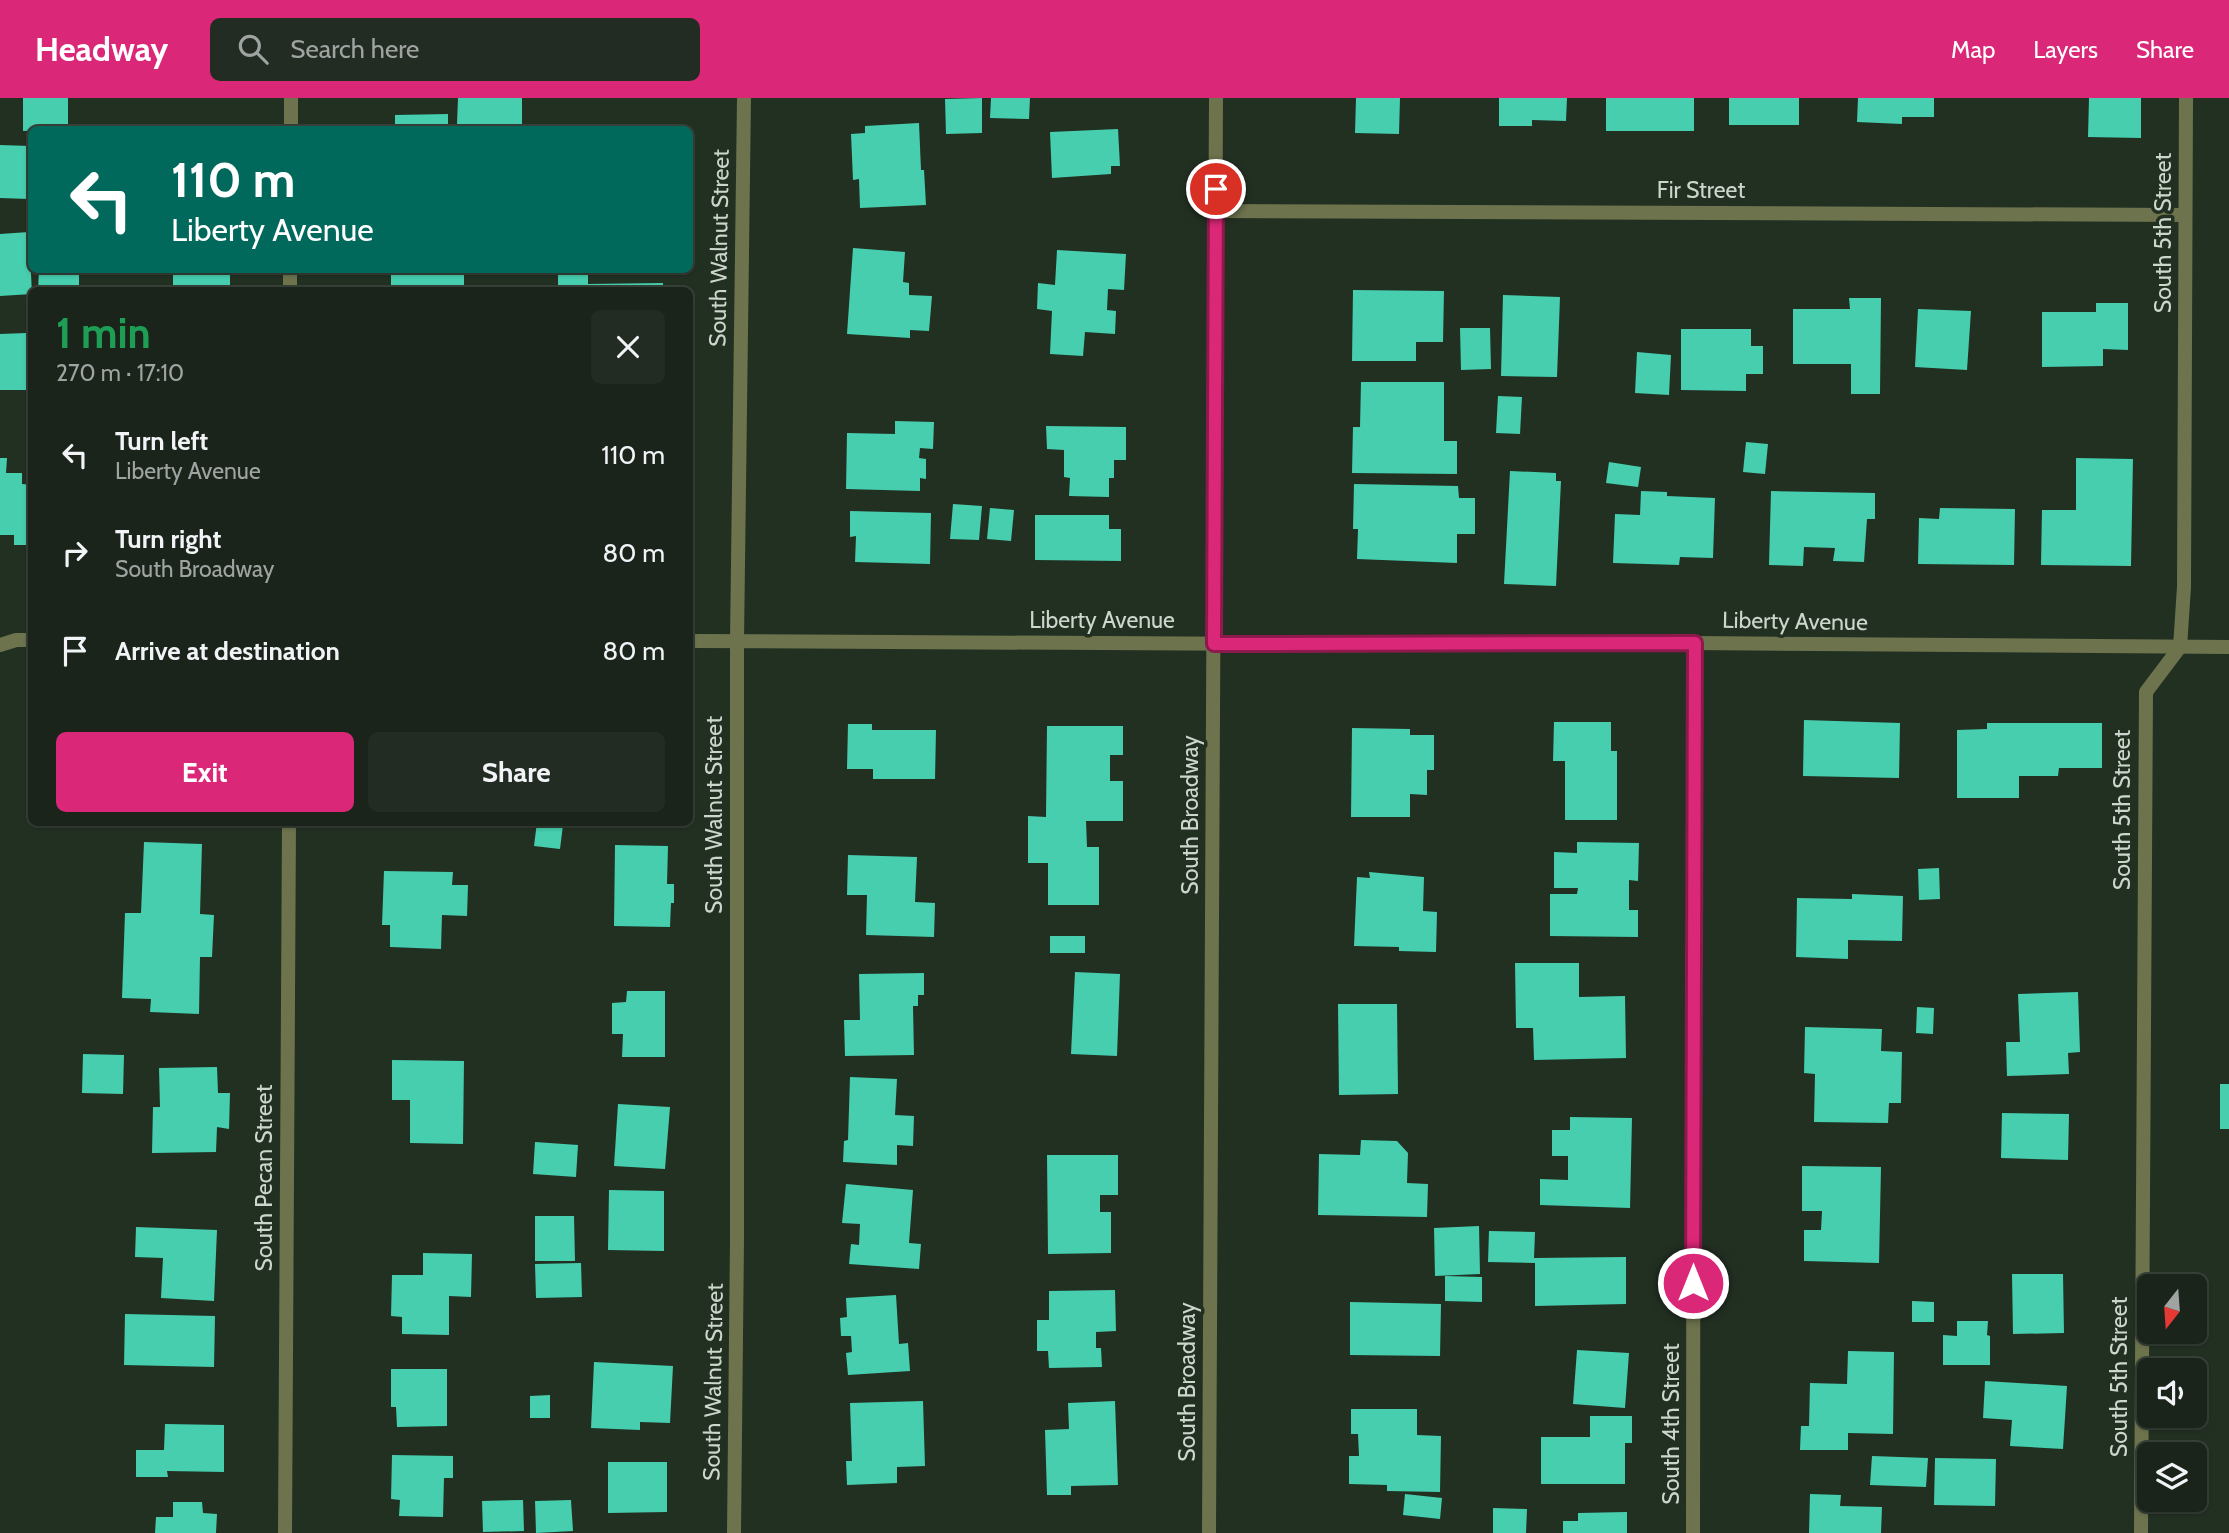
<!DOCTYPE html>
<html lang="en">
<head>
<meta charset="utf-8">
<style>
	:root { --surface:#1a241a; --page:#232c23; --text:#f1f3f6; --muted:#9fa4a2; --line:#384139; --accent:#db2777 }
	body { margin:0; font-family:Cabin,sans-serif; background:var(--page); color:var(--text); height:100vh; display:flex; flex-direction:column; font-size:26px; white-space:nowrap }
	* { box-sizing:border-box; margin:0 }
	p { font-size:23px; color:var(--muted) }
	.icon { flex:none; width:38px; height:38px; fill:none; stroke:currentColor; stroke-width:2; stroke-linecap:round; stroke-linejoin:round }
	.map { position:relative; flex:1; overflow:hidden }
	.side { position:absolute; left:28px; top:189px; width:665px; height:539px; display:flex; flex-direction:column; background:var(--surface); border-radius:10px; box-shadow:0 2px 5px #0004,0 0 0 2px var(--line) }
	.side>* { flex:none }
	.hud { position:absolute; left:28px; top:28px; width:665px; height:147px; border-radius:10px; box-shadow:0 2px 5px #0004,0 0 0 2px var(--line); background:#00695c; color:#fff; overflow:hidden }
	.needle { width:46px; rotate:197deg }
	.fabs { position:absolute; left:2137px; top:1176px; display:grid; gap:14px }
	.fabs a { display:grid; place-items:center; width:70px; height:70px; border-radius:10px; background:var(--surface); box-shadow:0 2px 5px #0004,0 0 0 2px var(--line); font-size:35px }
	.pin { position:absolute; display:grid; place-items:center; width:60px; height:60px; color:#fff; margin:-30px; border:4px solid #fff; border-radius:50%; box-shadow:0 2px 7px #0007 }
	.me { position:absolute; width:77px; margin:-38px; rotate:0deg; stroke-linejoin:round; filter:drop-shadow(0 0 5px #0008) }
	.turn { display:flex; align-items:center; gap:24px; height:147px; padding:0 28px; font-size:32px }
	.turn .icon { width:91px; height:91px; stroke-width:2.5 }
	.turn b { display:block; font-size:49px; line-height:60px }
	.round { display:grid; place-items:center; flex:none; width:74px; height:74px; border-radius:10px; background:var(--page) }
	.overview { display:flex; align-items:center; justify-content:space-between; height:119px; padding:0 28px }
	h1 { font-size:42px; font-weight:700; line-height:52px; color:#1e9e55 }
	.button { display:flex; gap:14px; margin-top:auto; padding:14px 28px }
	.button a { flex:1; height:80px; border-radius:10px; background:var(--accent); color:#fff; font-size:28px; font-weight:700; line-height:80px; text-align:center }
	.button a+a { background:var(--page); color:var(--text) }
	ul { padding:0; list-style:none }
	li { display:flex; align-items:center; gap:21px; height:98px; padding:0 28px }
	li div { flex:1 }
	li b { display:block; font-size:26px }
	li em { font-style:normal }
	header { display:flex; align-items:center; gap:42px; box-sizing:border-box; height:98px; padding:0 35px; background:var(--accent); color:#fff }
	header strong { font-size:33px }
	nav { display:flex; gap:38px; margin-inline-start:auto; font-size:24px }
	.search { width:490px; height:63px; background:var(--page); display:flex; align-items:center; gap:18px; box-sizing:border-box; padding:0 24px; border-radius:10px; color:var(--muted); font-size:26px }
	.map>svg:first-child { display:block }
</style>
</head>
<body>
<header>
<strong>Headway</strong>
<div class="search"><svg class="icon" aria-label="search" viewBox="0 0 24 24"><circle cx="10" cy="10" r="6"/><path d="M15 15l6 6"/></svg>Search here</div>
<nav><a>Map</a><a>Layers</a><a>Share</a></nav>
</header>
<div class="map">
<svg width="2229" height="1435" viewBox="0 0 2229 1435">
	<rect width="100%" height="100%" fill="#223022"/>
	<g fill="#46ceaf">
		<polygon points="23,0 68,0 68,32 23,33"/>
		<polygon points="458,0 522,0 522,27 457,26"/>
		<polygon points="982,0 982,35 946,36 945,1"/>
		<polygon points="991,0 1030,0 1029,21 990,20"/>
		<polygon points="1356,0 1400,0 1399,36 1355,35"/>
		<polygon points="1499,0 1567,0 1566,23 1532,22 1532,28 1499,28"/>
		<rect x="1606" y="0" width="88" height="33"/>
		<rect x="1729" y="0" width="70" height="27"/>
		<polygon points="1858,0 1934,0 1934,19 1902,19 1902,26 1857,24"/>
		<polygon points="2089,0 2141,0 2141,40 2088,39"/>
		<polygon points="448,16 448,32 395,32 395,17"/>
		<polygon points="919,25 921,72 924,72 926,107 860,110 859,81 853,82 851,36 865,35 865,28"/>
		<polygon points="1118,31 1120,68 1111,68 1111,76 1052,80 1050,34"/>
		<polygon points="0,47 30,48 29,101 0,100"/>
		<polygon points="29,134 32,196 0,198 0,136"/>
		<polygon points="853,150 905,154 903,184 909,185 909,197 932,198 929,233 910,232 910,240 847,236"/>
		<polygon points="1057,152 1126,156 1124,192 1108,191 1107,212 1116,213 1115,236 1085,234 1083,258 1050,256 1052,213 1037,211 1038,185 1055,187"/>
		<polygon points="39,172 79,172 79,192 38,192"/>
		<rect x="173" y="172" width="57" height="20"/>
		<rect x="391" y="172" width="73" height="20"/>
		<polygon points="558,175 588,175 588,186 663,185 663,192 558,192"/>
		<polygon points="1353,192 1444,193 1443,244 1416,244 1416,263 1352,263"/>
		<polygon points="1503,197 1560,199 1557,279 1501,278"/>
		<polygon points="1849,200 1881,200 1880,296 1851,296 1851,266 1793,266 1793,211 1850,211"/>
		<polygon points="2096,205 2128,205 2128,252 2103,251 2103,268 2042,269 2042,214 2096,214"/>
		<polygon points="1918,211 1971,213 1967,272 1915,269"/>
		<polygon points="1460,230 1490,230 1491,271 1461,272"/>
		<polygon points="1681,231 1751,231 1751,248 1763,248 1763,276 1746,276 1746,293 1681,292"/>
		<polygon points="26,235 28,292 0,292 0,236"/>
		<polygon points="1637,254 1671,257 1669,297 1635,295"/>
		<polygon points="1361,284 1444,284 1444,343 1457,343 1457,376 1352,375 1353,329 1360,329"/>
		<polygon points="1498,298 1522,299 1520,336 1496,335"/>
		<polygon points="895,323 934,324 933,351 920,350 919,360 926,361 926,381 920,380 920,393 846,391 847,335 895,336"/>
		<polygon points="1046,328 1126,329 1126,362 1114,362 1114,380 1109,380 1109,399 1069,398 1070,380 1064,379 1064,352 1047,351"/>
		<polygon points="1746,344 1768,346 1765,376 1743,374"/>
		<polygon points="0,360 7,360 6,375 22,375 22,386 32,387 32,447 14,447 14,437 0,437"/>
		<polygon points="2076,360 2133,361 2131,468 2041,467 2042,412 2076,412"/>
		<polygon points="1609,364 1641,369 1638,389 1606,385"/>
		<polygon points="1510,373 1556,375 1556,383 1561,383 1556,488 1504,486"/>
		<polygon points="1354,386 1458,388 1459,400 1475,400 1475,436 1457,436 1457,465 1357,461 1358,431 1353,431"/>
		<polygon points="1641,393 1667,394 1667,398 1715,400 1713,460 1680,459 1679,467 1613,465 1615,416 1640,417"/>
		<polygon points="1771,393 1875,395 1875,421 1867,421 1864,464 1833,463 1835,450 1804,449 1803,468 1769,467"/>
		<polygon points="953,406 982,408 979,442 950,441"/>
		<polygon points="990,410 1014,412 1011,443 987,441"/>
		<polygon points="1940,410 2015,411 2014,467 1918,466 1919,420 1939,421"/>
		<polygon points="850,413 931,415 930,466 855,464 856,438 850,439"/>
		<polygon points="1035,417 1109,417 1109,431 1121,431 1121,463 1035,462"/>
		<polygon points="1804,622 1900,625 1899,680 1803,678"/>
		<polygon points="1554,624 1611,624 1611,653 1617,653 1617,722 1565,722 1565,663 1553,663"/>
		<polygon points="1987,625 2102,625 2102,670 2059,670 2058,678 2019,678 2019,700 1957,700 1957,632 1987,631"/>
		<polygon points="848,626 872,626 872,632 936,632 935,681 873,681 873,671 847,671"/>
		<polygon points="1047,628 1123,628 1123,657 1110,657 1110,683 1123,683 1123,723 1086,723 1087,749 1099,749 1099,807 1048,807 1048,765 1028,765 1028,718 1046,719"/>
		<polygon points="1352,630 1410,631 1410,637 1434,637 1434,672 1427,672 1427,697 1410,696 1410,719 1351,719"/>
		<polygon points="537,724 563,727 560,751 534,748"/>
		<polygon points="144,744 202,746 200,816 214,817 212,859 200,859 199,916 150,914 151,901 122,900 125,815 141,815"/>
		<polygon points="1577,744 1639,745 1638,783 1629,782 1629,812 1638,812 1638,839 1550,838 1550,796 1577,796 1578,790 1554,790 1554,754 1577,755"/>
		<polygon points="615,747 668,748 667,786 674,786 674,805 671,805 670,829 614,828"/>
		<polygon points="848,757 917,759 915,804 935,805 934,839 866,837 867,797 847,797"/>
		<polygon points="1939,770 1940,801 1919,802 1918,771"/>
		<polygon points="384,773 453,774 452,787 468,787 467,818 442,817 441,851 390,849 390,827 382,827"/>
		<polygon points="1369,774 1424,779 1423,813 1437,814 1436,854 1399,853 1399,849 1354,848 1357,779 1370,780"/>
		<polygon points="1852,796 1903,798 1902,843 1848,842 1848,861 1796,859 1797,800 1852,801"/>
		<rect x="1050" y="838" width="35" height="17"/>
		<polygon points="1515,865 1579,865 1579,899 1625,898 1626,960 1534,962 1533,930 1516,930"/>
		<polygon points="1075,874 1120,876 1117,958 1071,956"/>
		<polygon points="924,875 924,897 918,897 918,908 913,908 914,957 845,958 844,922 860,922 859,876"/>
		<polygon points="627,893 665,893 665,959 622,959 623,936 612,936 612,905 626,904"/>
		<polygon points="2078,894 2080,954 2068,955 2069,976 2007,978 2006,944 2020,944 2018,896"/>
		<polygon points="1338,906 1397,906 1398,996 1339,997"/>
		<polygon points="1917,909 1934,910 1933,936 1916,935"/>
		<polygon points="1805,929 1882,931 1881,953 1902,954 1901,1005 1889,1005 1888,1025 1814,1024 1815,976 1804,975"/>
		<polygon points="83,956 124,957 123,996 82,995"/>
		<polygon points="392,962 464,963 463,1046 410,1045 410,1002 392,1002"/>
		<polygon points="217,969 218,995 230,995 229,1031 217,1029 216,1054 152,1055 153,1009 160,1009 159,970"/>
		<polygon points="850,979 897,981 895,1017 914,1018 913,1048 897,1047 897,1067 843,1064 844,1043 848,1042"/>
		<rect x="2220" y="986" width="9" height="45"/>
		<polygon points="618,1006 670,1009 665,1071 614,1068"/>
		<polygon points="2002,1015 2069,1016 2068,1062 2001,1060"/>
		<polygon points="1570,1019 1632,1020 1630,1110 1540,1107 1540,1081 1568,1082 1568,1058 1552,1058 1552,1032 1570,1032"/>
		<polygon points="1361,1042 1397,1043 1408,1055 1407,1085 1428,1086 1427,1119 1318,1117 1319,1056 1360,1057"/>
		<polygon points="535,1044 578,1047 576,1079 533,1076"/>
		<polygon points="1047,1057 1118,1057 1118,1097 1100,1097 1100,1114 1111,1114 1111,1155 1048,1156"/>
		<polygon points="1802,1068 1881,1069 1879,1165 1804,1163 1804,1132 1821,1132 1822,1113 1802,1113"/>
		<polygon points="846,1086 913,1092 909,1145 921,1146 919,1171 849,1166 851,1146 859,1147 860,1126 842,1125"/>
		<polygon points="609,1092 664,1093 664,1153 608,1152"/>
		<polygon points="535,1118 574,1118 575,1163 535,1163"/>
		<polygon points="1479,1128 1480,1176 1435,1178 1434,1130"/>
		<polygon points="136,1129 217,1132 214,1203 161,1200 163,1160 135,1159"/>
		<polygon points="1489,1133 1535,1134 1534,1160 1626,1159 1626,1206 1535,1208 1535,1165 1488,1164"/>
		<polygon points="423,1155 472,1156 471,1199 449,1198 449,1237 402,1236 402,1219 391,1218 392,1177 423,1177"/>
		<polygon points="581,1165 582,1199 536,1200 535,1166"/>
		<polygon points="2012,1176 2063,1176 2064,1235 2013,1236"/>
		<polygon points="1445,1178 1482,1179 1482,1204 1445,1203"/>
		<polygon points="1115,1192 1116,1233 1096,1234 1096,1250 1101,1250 1102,1269 1049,1270 1048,1253 1037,1253 1037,1222 1049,1222 1049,1193"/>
		<polygon points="896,1197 899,1246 908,1245 910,1273 848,1277 846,1255 852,1254 851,1238 841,1238 840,1220 847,1219 846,1200"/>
		<polygon points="1912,1203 1934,1204 1934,1224 1912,1224"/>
		<polygon points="1350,1204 1441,1206 1440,1258 1350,1257"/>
		<polygon points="125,1216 215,1218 214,1269 124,1267"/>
		<polygon points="1957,1223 1988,1223 1987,1237 1990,1238 1990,1267 1943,1267 1943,1237 1957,1238"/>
		<polygon points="1577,1252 1629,1255 1625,1310 1573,1306"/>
		<polygon points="1848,1253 1894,1254 1893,1336 1848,1335 1848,1352 1800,1352 1801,1328 1809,1328 1810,1285 1847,1286"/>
		<polygon points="594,1264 673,1268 670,1325 640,1324 640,1332 591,1330"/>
		<polygon points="391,1271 447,1271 447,1328 397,1329 396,1309 391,1309"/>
		<polygon points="1985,1283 2067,1288 2063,1351 2010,1348 2012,1322 1983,1320"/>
		<polygon points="550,1297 550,1320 530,1320 530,1298"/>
		<polygon points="923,1303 925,1368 897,1369 897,1385 847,1387 846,1363 852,1363 850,1305"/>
		<polygon points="1115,1303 1118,1387 1071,1388 1071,1397 1047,1397 1045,1332 1069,1331 1068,1305"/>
		<polygon points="1351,1311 1417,1311 1417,1337 1441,1338 1440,1394 1387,1393 1387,1387 1349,1386 1349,1358 1359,1358 1358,1336 1351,1336"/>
		<polygon points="1590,1318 1632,1318 1632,1345 1625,1345 1625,1386 1541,1386 1541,1339 1590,1339"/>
		<polygon points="165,1326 224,1327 224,1374 167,1373 168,1379 136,1379 136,1352 164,1352"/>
		<polygon points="392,1357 453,1358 453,1380 444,1380 443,1419 399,1418 400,1402 391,1401"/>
		<polygon points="1872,1358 1928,1360 1926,1389 1870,1387"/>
		<polygon points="1935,1360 1996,1361 1995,1408 1934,1407"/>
		<polygon points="608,1364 667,1364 667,1414 608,1415"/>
		<polygon points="1405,1396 1442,1400 1440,1421 1403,1417"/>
		<polygon points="1810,1396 1841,1397 1840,1408 1882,1409 1881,1435 1809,1435"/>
		<polygon points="523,1402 524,1433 483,1434 482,1403"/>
		<polygon points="571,1402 573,1433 536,1435 535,1403"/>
		<polygon points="173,1404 202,1404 203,1415 217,1416 216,1435 155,1435 156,1419 173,1419"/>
		<polygon points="1493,1410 1527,1411 1526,1435 1493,1435"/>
		<polygon points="1627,1414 1627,1435 1563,1435 1563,1423 1578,1423 1578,1415"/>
	</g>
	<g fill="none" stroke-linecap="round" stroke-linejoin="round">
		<g stroke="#6d734d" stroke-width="14">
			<polyline points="291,32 291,0"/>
			<polyline points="1216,113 2185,117"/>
			<polyline points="290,192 290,172"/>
			<polyline points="690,543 1295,546 1694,545 2229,549"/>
			<polyline points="0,547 16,542 32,542"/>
			<polyline points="285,1435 289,724"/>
			<polyline points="734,1435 737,1142 737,543 744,0"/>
			<polyline points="1693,1435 1694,545"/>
			<polyline points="2141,1435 2146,594 2180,549 2184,489 2186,0"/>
		</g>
		<polyline stroke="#6d734d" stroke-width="14" points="1209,1435 1216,0"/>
	</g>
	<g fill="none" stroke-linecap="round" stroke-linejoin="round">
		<g stroke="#8e194d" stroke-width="18">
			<polyline id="route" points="1216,91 1214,546 1695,545 1693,1185"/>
		</g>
		<use href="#route" stroke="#db2777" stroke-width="12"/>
	</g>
	<g text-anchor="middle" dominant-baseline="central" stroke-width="7" stroke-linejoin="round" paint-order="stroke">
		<g font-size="23" fill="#cdd6cd" stroke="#223022">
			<text x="1701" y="92">Fir Street</text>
			<text transform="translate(2163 135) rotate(-90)">South 5th Street</text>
			<text transform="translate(719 150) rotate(-89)">South Walnut Street</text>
			<text x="1102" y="522">Liberty Avenue</text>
			<text transform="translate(1795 523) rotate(1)">Liberty Avenue</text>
			<text transform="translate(2122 712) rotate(-90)">South 5th Street</text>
			<text transform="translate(714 717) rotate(-90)">South Walnut Street</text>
			<text transform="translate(1190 717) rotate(-90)">South Broadway</text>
			<text transform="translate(264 1080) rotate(-90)">South Pecan Street</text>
			<text transform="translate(2119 1279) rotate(-90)">South 5th Street</text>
			<text transform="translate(713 1284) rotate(-89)">South Walnut Street</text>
			<text transform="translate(1187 1284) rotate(-90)">South Broadway</text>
			<text transform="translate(1671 1326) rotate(-90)">South 4th Street</text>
		</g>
	</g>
</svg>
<div class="fabs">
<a><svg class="needle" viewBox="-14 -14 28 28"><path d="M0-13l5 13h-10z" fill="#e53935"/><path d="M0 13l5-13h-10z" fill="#9fa4a2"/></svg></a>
<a><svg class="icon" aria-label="sound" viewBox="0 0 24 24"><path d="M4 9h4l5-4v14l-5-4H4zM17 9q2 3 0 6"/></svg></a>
<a><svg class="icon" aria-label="layers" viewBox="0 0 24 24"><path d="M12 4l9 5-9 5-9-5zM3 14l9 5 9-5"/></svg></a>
</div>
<div class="pin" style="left:1216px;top:91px;background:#d93025"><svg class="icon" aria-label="arrive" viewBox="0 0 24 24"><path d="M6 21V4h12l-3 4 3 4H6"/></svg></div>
<svg class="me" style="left:1693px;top:1185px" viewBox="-20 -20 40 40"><circle r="17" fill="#db2777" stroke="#fff" stroke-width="3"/><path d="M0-11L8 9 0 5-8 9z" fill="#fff"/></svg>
<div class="hud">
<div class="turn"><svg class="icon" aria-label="left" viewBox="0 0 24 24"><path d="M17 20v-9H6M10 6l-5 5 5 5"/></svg><div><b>110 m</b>Liberty Avenue</div></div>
</div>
<section class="side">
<div class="overview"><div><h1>1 min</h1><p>270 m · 17:10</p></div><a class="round"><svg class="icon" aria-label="close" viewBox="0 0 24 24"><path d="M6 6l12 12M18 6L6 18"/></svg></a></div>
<ul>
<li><svg class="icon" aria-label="left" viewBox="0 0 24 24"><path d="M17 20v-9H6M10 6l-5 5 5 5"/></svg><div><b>Turn left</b><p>Liberty Avenue</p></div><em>110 m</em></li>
<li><svg class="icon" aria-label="right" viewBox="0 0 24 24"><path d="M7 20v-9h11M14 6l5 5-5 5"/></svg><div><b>Turn right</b><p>South Broadway</p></div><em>80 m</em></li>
<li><svg class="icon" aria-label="arrive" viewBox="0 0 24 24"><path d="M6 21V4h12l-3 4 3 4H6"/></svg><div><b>Arrive at destination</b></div><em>80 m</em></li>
</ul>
<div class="button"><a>Exit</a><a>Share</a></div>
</section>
</div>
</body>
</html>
